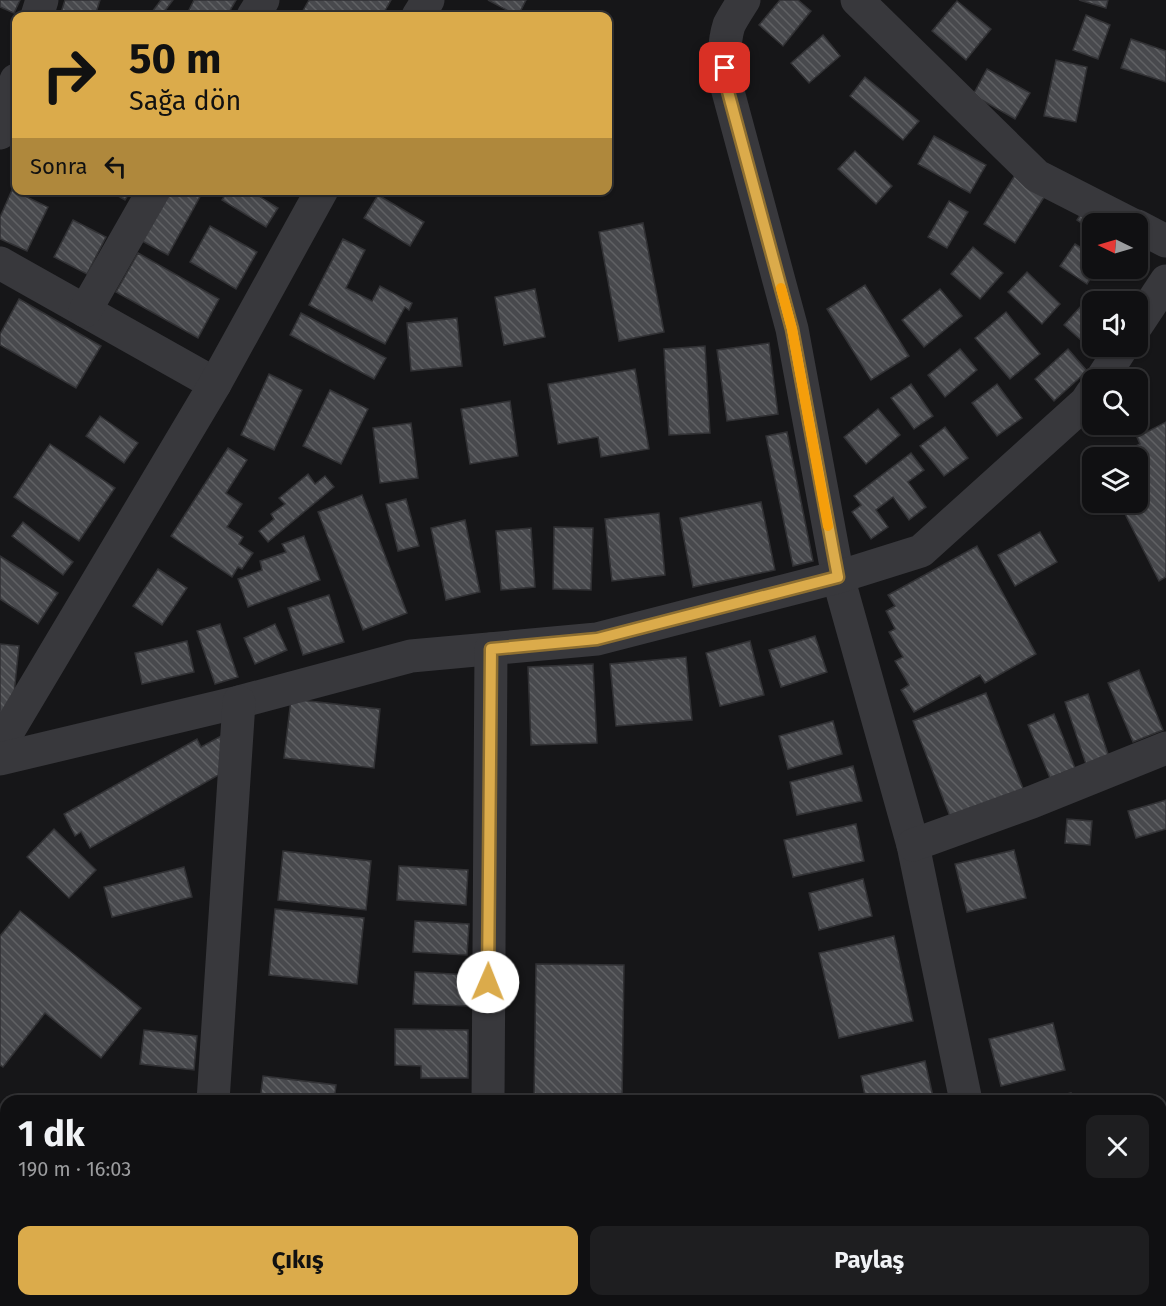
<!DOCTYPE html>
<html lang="tr">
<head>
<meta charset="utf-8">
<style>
	:root { --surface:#101012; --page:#1e1e20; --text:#f1f3f6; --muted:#9c9d9f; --line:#303032; --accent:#dbab4b }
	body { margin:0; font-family:"Fira Sans",sans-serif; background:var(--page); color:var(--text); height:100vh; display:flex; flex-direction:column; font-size:22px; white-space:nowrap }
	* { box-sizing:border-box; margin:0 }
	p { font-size:20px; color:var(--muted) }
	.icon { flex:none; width:33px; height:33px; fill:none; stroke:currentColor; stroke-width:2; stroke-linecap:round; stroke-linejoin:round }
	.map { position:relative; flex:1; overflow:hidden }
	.side { position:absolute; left:0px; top:1095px; width:1167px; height:212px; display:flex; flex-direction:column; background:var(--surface); border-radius:18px 18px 0 0; box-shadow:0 2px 4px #0004,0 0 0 2px var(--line) }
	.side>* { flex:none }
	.guide { position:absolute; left:12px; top:12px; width:600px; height:183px; border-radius:12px; box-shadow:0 2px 4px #0004,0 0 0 2px var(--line); background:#dbab4b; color:#111; overflow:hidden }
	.needle { width:39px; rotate:275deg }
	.fabs { position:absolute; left:1082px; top:213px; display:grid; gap:12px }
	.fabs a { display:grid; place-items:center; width:66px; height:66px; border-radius:12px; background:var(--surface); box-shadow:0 2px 4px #0004,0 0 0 2px var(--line); font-size:30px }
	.pin { position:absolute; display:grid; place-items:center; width:51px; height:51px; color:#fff; margin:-26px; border-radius:12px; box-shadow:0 3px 9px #0006 }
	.me { position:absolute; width:66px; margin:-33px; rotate:1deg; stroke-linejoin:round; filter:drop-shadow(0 0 4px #0008) }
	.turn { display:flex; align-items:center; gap:21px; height:126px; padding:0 18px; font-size:27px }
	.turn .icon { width:78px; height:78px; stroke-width:2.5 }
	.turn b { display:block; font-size:42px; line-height:51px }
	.then { display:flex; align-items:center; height:57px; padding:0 18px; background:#0003; gap:12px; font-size:22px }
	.round { display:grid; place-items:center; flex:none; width:63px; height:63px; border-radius:12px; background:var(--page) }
	.summary { display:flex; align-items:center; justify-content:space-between; height:102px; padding:0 18px }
	h1 { font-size:36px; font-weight:700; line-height:45px }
	.cta { display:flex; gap:12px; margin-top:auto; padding:12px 18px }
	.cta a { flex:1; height:69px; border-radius:12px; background:var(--accent); color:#111; font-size:24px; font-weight:700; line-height:69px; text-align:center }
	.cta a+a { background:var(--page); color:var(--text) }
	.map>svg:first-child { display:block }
</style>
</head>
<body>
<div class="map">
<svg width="1166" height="1306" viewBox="0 0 1166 1306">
	<defs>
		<pattern id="building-back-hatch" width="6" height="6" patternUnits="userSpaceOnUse" patternTransform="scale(1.5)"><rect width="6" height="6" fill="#48494d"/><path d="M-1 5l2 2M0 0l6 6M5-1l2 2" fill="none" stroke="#606164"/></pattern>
	</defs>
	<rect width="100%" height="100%" fill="#161618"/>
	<g fill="url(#building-back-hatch)" stroke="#313134" stroke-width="1.5">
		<polygon points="0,0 20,0 14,13 0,7"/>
		<polygon points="65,0 100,0 95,16 60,16"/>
		<polygon points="161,0 173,0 161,16 149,16"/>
		<polygon points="194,0 236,0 227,16 186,16"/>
		<polygon points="309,0 391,0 382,16 300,16"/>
		<polygon points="488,0 526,0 518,16"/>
		<polygon points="780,0 798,0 811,11 783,46 759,25"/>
		<polygon points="1079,0 1108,0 1106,8"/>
		<polygon points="957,1 991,29 966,60 932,31"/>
		<polygon points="1086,15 1110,25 1098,59 1073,50"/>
		<polygon points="823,35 840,56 809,83 791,63"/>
		<polygon points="1131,39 1166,51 1166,82 1121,68"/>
		<polygon points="1056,60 1087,67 1076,122 1044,116"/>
		<polygon points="987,69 1030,93 1015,119 973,95"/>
		<polygon points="865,77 919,121 903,140 850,96"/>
		<polygon points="934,136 986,165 970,193 918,164"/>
		<polygon points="855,151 892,186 876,204 838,169"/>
		<polygon points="1017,172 1048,191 1015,243 984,224"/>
		<polygon points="12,190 48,207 27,251 0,239 0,217"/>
		<polygon points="108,190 131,190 125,200"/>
		<polygon points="155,190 198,190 202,193 168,255 131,235"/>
		<polygon points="228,190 249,190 278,208 266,227 222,200"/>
		<polygon points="378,195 424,222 410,246 364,218"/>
		<polygon points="949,201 968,212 947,248 928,237"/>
		<polygon points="1087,205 1112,224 1092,224 1092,230 1077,220"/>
		<polygon points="73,220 106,237 87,274 54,257"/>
		<polygon points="643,223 664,332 619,341 599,232"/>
		<polygon points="210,226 257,252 236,289 190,262"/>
		<polygon points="343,239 365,250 346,288 372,301 380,286 412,303 409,310 405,307 385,344 309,305"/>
		<polygon points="1075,244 1092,255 1092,268 1097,268 1087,284 1060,266"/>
		<polygon points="973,247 1003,273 980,299 951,274"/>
		<polygon points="138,253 219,299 198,338 116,292"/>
		<polygon points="1027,272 1060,304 1042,324 1008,292"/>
		<polygon points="865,285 909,356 871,380 827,309"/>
		<polygon points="535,289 545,337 504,345 495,297"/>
		<polygon points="940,289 962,316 924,347 902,320"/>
		<polygon points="1090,296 1097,302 1092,302 1092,346 1111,346 1101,358 1064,325"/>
		<polygon points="19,299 101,346 76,388 0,345 0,334"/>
		<polygon points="1006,312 1040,354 1010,379 975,338"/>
		<polygon points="301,313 386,358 374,379 290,335"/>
		<polygon points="457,318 462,366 411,371 407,323"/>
		<polygon points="769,343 778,414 727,421 717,350"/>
		<polygon points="705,346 710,433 669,435 664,349"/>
		<polygon points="960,349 977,370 945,397 928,375"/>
		<polygon points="1068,349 1087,371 1054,401 1035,379"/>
		<polygon points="635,369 649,449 601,457 598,437 558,444 548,384"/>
		<polygon points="269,374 302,390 274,450 241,435"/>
		<polygon points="911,384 933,416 914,429 891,398"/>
		<polygon points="997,384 1022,418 997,436 972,403"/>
		<polygon points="330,390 368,409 341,464 303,446"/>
		<polygon points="510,401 518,456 470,464 461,409"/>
		<polygon points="878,409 900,435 866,464 844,437"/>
		<polygon points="100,416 138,443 124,463 86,436"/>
		<polygon points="1166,422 1166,577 1159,581 1119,502 1137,502 1137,458 1112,458 1140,444 1137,437"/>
		<polygon points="411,423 418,478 380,483 373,428"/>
		<polygon points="945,427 968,458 944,476 920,446"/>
		<polygon points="787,432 813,561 793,566 766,436"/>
		<polygon points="50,444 115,488 79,541 14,497"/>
		<polygon points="228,448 247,460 226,493 242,504 227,527 243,537 239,544 253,553 242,569 238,567 232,577 171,536"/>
		<polygon points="911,453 924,470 908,482 926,507 909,520 893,497 876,510 888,527 871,539 852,512 861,505 854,496"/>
		<polygon points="308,474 315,484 325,476 334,487 268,542 259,531 274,519 271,514 285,504 279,498"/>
		<polygon points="362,495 407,613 363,630 318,512"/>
		<polygon points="406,499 419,546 398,551 386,504"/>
		<polygon points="761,502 775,570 693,587 680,518"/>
		<polygon points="659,513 665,575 612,581 605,519"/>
		<polygon points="465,520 480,592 446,600 431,528"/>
		<polygon points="23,522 73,562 63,575 12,536"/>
		<polygon points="554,527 593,528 591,590 553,589"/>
		<polygon points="531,528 535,587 501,590 496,531"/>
		<polygon points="1040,532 1057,562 1015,586 998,555"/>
		<polygon points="304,536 320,580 248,607 238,579 262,570 260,561 286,552 282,544"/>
		<polygon points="977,546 1036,654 985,683 980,675 914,712 901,690 909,685 895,661 903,657 889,632 895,629 886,611 895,606 888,595"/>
		<polygon points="0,556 58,593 38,624 0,599"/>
		<polygon points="158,569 187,588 162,625 133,606"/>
		<polygon points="329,595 344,642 303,655 288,608"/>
		<polygon points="220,624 238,677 215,684 197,631"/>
		<polygon points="275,624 287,650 255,664 244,638"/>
		<polygon points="815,636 827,672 781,687 769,650"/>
		<polygon points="187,641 194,672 142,684 135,653"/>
		<polygon points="750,641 764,695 720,706 706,653"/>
		<polygon points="0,644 19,646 11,722 0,721"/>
		<polygon points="686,657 692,720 616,726 610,664"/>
		<polygon points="593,664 597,743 531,745 528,667"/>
		<polygon points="1139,670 1163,730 1133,742 1108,683"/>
		<polygon points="986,693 1024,791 951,819 913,721"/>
		<polygon points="1088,694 1110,760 1087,767 1065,702"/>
		<polygon points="291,699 380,709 374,768 284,758"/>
		<polygon points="1054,714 1075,768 1050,778 1028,725"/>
		<polygon points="833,721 842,754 788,769 779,736"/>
		<polygon points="221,736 231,768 90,848 81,832 75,836 64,814 197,739 201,747"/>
		<polygon points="853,766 862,801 797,815 790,782"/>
		<polygon points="1166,800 1166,829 1136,838 1128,811"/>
		<polygon points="1067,819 1092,821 1090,845 1065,843"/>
		<polygon points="856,824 864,861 793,877 784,840"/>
		<polygon points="54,829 96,870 69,898 27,857"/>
		<polygon points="1014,850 1026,898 967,912 955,864"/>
		<polygon points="283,851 371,861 366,910 278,900"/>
		<polygon points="399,866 468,870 466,905 397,900"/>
		<polygon points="184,867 192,897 112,917 104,887"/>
		<polygon points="863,879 872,916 819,930 809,893"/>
		<polygon points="275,909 364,918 357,984 269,975"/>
		<polygon points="20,911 141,1008 101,1058 45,1013 3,1067 0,1065 0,936"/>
		<polygon points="415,921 469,924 467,955 413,952"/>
		<polygon points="894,936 913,1021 839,1038 819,953"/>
		<polygon points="536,964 624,965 622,1101 534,1101"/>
		<polygon points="415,972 472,975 470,1006 413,1004"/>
		<polygon points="1053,1023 1065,1070 1001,1086 989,1039"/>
		<polygon points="395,1029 468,1030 468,1078 421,1078 421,1066 395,1065"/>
		<polygon points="144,1030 197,1036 194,1070 140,1064"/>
		<polygon points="925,1061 934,1101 866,1101 861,1076"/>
		<polygon points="263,1076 336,1085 334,1101 260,1101"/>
		<polygon points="1071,1093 1073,1101 1040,1101"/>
		<polygon points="0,1251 4,1251 2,1289 0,1289"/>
		<polygon points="63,1300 89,1300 87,1306 62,1306"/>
		<polygon points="112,1300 151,1300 150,1306 112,1306"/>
		<polygon points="163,1300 236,1300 236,1306 162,1306"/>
		<rect x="265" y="1300" width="52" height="6"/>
		<polygon points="327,1300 359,1300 358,1306 326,1306"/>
		<polygon points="410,1300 458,1300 457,1306 415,1306 409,1304"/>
		<polygon points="752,1300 786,1300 784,1306 750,1306"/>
		<polygon points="1056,1300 1107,1300 1109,1306 1058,1306"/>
	</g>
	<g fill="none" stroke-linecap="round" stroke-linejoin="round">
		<g stroke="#38383c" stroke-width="33">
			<path d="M 744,0 C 739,8 733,17 729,25 C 723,44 724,64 726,84 L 792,329 L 838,577 L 913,845 L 966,1101"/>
			<polyline points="857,0 1037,176 1131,224"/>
			<polyline points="37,16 42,0"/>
			<polyline points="253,16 263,0"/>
			<polyline points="418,16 428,0"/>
			<polyline points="0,133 16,80"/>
			<polyline points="1137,226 1166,241"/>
			<polyline points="0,263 215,384"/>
			<polyline points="85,311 154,190"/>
			<polyline points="1137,325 1166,281"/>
			<polyline points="1101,380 1123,346"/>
			<polyline points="0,745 215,384 322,190"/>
			<polyline points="0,759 239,702 411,656 597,639 838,577 921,551 1086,402 1092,393"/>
			<polyline points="913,845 1032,802 1166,748"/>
			<polyline points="213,1101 239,702"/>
			<polyline points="488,1101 491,649"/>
			<polyline points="0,1229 6,1229"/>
			<polyline points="541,1300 567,1306"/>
			<polyline points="1008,1300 1009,1306"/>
		</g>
	</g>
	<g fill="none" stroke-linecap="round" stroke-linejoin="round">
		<g stroke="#8e6f31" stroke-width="15">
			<polyline id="route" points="488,982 491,649 597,639 838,577 792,329 726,84 725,68"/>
		</g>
		<use href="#route" stroke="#dbab4b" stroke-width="10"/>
		<polyline stroke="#f59e0b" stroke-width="10" points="781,288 792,329 828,526"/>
	</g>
</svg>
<div class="fabs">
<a><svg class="needle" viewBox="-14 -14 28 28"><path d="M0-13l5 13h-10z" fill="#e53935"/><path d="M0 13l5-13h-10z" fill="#9c9d9f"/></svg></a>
<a><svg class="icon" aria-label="sound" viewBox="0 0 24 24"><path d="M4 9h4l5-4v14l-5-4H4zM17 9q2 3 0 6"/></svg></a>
<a><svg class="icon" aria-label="search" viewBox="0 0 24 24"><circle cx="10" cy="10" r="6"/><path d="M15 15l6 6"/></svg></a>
<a><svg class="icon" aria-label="layers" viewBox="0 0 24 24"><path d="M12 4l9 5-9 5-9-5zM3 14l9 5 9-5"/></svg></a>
</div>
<div class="pin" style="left:725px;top:68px;background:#d93025"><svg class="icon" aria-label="arrive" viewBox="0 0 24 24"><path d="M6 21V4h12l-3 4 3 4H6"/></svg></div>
<svg class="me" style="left:488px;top:982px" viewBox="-20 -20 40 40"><circle r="19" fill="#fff"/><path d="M0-13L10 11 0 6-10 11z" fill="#dbab4b"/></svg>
<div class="guide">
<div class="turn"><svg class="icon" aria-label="right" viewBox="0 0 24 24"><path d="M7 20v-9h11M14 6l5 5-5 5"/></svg><div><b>50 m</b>Sağa dön</div></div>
<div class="then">Sonra<svg class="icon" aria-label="left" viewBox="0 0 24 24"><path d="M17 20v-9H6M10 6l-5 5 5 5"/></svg></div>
</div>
<section class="side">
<div class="summary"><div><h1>1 dk</h1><p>190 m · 16:03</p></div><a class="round"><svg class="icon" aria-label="close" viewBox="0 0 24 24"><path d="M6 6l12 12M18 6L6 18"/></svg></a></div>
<div class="cta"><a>Çıkış</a><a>Paylaş</a></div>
</section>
</div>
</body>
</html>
